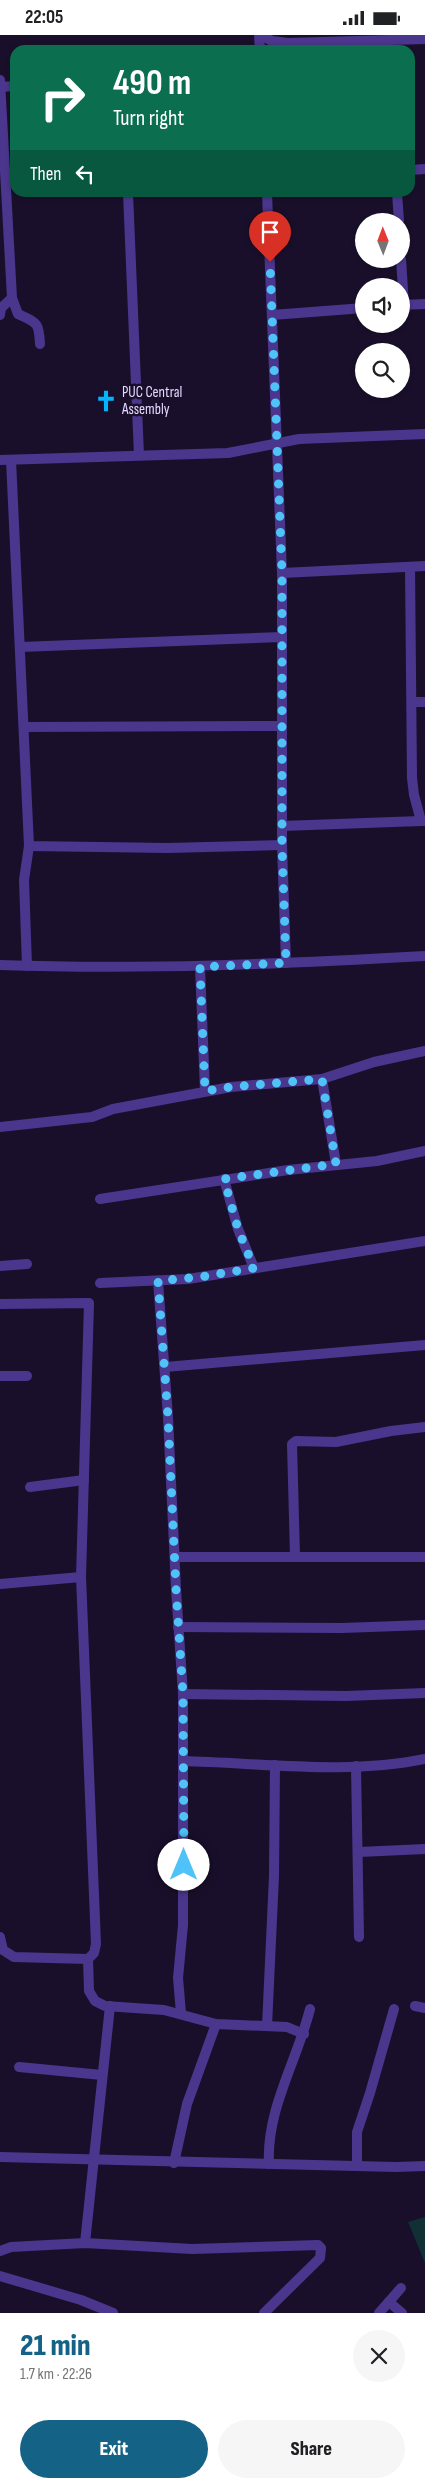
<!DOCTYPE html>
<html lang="en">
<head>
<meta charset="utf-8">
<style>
	:root { --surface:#fff; --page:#f6f6f6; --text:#202124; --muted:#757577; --accent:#146387 }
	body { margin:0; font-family:"Sofia Sans Condensed",sans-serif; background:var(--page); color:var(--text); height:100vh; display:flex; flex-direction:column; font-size:19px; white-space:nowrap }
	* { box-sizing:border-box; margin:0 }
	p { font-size:16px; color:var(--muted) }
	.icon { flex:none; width:28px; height:28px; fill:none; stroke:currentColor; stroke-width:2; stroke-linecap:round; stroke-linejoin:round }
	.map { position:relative; height:2278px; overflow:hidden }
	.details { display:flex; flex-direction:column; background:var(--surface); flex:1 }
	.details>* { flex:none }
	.guide { position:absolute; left:10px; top:10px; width:405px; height:152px; border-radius:15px; box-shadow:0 1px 4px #0004; background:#0b6e4f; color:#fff; overflow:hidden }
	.needle { width:32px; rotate:359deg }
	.fabs { position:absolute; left:355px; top:178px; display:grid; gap:10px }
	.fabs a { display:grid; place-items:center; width:55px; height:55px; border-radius:50%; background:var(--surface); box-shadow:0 1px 4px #0004; font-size:25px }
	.pin { position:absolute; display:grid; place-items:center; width:42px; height:42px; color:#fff; margin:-51px -21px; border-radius:50% 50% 50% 0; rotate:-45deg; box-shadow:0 0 5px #0007 }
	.pin .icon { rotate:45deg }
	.me { position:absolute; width:55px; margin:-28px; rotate:0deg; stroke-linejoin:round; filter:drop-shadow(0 0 4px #0008) }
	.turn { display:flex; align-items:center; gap:18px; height:105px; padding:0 20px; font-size:22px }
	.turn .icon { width:65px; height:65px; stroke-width:2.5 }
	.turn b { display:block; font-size:35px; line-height:42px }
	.then { display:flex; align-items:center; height:48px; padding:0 20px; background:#0003; gap:10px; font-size:19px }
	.round { display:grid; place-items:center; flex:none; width:52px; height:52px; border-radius:26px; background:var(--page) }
	.headline { display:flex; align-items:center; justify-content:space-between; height:85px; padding:0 20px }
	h1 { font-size:30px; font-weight:800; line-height:38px; color:var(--accent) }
	.button { display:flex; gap:10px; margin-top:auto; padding:10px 20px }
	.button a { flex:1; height:58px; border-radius:30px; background:var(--accent); color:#fff; font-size:20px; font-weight:800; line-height:58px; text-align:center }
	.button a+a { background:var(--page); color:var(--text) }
	.status { display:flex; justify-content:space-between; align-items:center; height:35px; padding:0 25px; background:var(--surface); direction:ltr }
	.status svg { height:14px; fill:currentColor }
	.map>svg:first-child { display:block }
</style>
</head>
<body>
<div class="status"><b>22:05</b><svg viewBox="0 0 49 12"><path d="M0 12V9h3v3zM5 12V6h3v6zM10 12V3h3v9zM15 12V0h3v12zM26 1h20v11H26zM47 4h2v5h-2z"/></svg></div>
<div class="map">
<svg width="425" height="2278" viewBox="0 0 425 2278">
	<rect width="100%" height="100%" fill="#190f2b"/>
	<polygon fill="#113036" points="425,2182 425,2228 408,2187"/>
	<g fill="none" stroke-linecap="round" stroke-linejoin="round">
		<g stroke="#4b368d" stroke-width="10">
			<polyline points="259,0 260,15"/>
			<polyline points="261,0 272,6 288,8 425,4"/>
			<path d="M 0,45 L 12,263 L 18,279 C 37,288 39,287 40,309"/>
			<polyline points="0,52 15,51"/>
			<polyline points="410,135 425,134"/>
			<polyline points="128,158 139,420"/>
			<polyline points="267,158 282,538 282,810 286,928"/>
			<polyline points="397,158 399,186"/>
			<polyline points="401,224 404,270"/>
			<polyline points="401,270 425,269"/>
			<polyline points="0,280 1,273 12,263"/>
			<polyline points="272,280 364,273"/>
			<polyline points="0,425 228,418 299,404 425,399"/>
			<polyline points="11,425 29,811 168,813 282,810"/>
			<polyline points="410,532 412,743 414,760 421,786 425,786"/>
			<polyline points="282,538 425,531"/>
			<polyline points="20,612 282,602"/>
			<polyline points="412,667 425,667"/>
			<polyline points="24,692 282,691"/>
			<polyline points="282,791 421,786"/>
			<path d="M 0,930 C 142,935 283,929 425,921"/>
			<polyline points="27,931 24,845 29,811"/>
			<polyline points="200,932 205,1056"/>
			<polyline points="322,1044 336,1129"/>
			<polyline points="0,1092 92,1082 113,1074 231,1052 322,1044 374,1027 425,1016"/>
			<polyline points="224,1144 238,1194 254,1233"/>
			<polyline points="100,1164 288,1135 377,1126 425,1116"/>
			<polyline points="0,1231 27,1229"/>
			<polyline points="158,1246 168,1382 176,1554 183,1659 183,1890 178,1943 181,1978"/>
			<polyline points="100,1248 188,1244 425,1206"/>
			<polyline points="0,1269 89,1268 81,1542 96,1909 94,1918 88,1924 14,1922 3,1915 0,1902"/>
			<polyline points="165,1332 425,1310"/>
			<polyline points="0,1341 27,1341"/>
			<polyline points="30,1452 84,1445"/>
			<polyline points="295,1521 292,1409 296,1406 336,1407 391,1396 425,1392"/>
			<polyline points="176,1522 425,1522"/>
			<polyline points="0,1549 81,1542"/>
			<polyline points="178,1592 342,1593 425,1590"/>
			<polyline points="183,1659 346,1661 425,1658"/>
			<path d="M 183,1726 C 262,1728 348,1740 425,1724"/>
			<polyline points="356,1731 359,1902"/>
			<polyline points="359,1817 425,1814"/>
			<polyline points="88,1924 89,1956 95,1966 105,1971 164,1975 216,1989 287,1992 304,1999"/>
			<polyline points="415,1971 425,1973"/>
			<polyline points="267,1991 274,1841 275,1730"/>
			<polyline points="19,2032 102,2040"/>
			<polyline points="0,2122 396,2132 425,2131"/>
			<polyline points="174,2128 187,2069 216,1989"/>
			<path d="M 269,2129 C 266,2075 297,2026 310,1974"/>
			<polyline points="357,2131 357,2097 370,2058 394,1974"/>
			<polyline points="85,2208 110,1971"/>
			<polyline points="0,2216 11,2212 85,2208 192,2214 318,2210 321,2213 320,2223 264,2278"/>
			<polyline points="0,2241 81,2265 113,2278"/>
			<polyline points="389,2267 402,2278"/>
			<polyline points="379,2278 401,2253"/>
		</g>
	</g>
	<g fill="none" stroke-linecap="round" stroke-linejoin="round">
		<polyline stroke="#4fc3f7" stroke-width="9" stroke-dasharray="0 16.2" points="184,1830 183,1659 176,1554 168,1382 158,1246 200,1242 254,1233 238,1194 224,1144 336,1129 322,1044 231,1052 205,1056 200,932 286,928 282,810 282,538 270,227"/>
	</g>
	<defs>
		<g id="church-bare" transform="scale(1.725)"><path d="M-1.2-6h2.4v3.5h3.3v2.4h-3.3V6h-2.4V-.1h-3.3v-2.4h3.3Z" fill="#05b4ff" stroke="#190f2b" stroke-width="2.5" paint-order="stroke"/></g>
	</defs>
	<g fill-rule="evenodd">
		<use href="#church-bare" x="106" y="366"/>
	</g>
	<g text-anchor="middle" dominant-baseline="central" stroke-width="5" stroke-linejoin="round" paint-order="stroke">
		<g font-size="15" fill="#e5d9ff" stroke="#190f2b" text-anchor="start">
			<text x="122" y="357">PUC Central<tspan x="122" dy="17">Assembly</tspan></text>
		</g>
	</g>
</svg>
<div class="fabs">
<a><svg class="needle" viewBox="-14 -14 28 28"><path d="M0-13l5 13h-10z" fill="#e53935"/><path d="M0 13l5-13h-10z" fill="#757577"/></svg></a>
<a><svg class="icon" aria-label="sound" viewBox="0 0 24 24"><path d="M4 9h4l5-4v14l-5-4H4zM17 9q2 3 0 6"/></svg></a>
<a><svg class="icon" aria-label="search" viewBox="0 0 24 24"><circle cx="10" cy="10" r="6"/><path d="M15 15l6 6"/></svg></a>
</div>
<div class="pin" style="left:270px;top:227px;background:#d93025"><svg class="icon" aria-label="arrive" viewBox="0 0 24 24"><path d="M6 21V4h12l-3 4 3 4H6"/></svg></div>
<svg class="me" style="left:184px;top:1830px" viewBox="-20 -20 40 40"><circle r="19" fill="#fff"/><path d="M0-13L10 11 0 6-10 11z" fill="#4fc3f7"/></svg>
<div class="guide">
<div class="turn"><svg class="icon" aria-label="right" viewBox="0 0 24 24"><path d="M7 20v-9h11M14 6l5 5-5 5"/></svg><div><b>490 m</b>Turn right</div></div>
<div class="then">Then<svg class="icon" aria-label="left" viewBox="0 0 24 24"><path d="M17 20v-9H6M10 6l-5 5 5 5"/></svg></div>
</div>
</div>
<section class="details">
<div class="headline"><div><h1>21 min</h1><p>1.7 km · 22:26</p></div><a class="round"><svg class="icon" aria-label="close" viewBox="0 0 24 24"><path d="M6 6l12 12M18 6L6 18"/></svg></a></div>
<div class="button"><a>Exit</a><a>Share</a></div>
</section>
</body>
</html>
